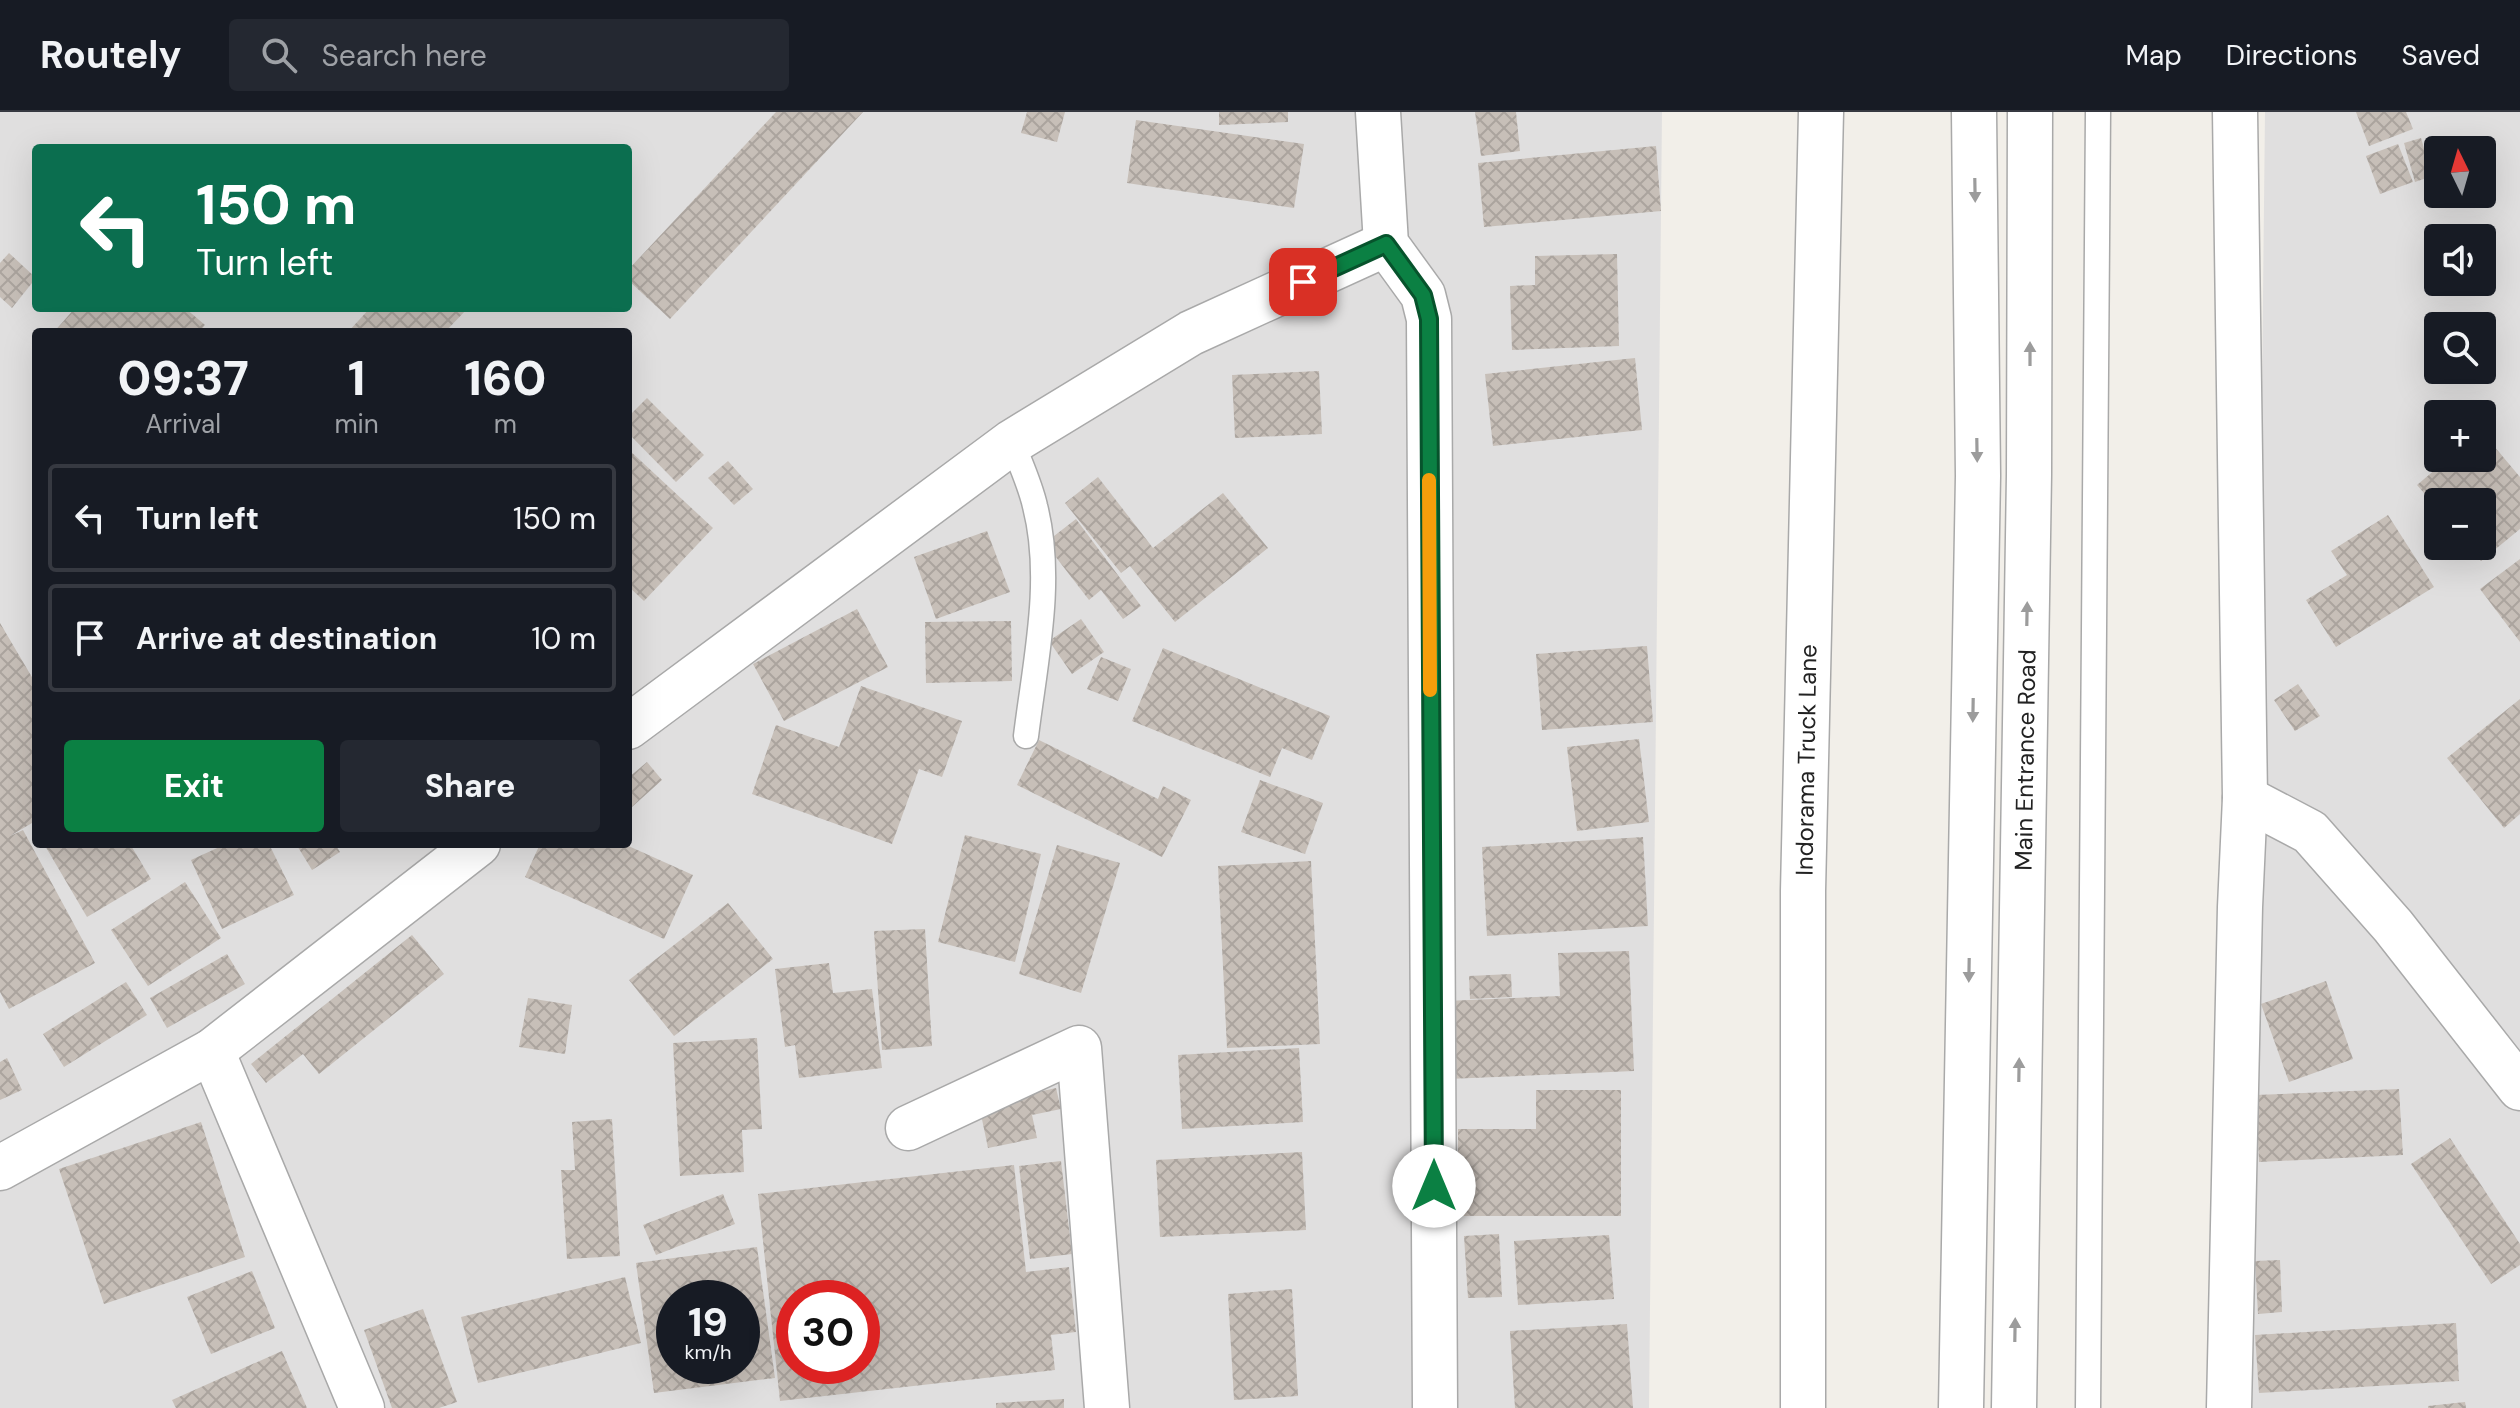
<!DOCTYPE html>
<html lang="en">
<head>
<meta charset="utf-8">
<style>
	:root { --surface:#171b24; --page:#242831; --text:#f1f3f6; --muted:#9ea1a6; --line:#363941; --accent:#0b8043 }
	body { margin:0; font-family:"DM Sans",sans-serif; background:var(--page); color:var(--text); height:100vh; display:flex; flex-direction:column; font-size:30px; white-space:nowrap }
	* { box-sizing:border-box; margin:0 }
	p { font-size:26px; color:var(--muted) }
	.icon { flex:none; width:44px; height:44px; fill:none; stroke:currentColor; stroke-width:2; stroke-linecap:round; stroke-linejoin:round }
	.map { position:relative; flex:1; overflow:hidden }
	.side { position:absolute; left:32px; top:216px; width:600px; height:520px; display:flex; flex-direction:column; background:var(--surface); border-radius:8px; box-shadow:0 8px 32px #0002 }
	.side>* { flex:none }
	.guide { position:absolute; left:32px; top:32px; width:600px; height:168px; border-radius:8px; box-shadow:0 8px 32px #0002; background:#0b6e4f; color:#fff; overflow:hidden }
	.needle { width:52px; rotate:355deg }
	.fabs { position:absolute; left:2424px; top:24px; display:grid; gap:16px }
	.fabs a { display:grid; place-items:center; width:72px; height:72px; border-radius:8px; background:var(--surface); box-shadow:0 8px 32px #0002; font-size:40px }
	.speed { position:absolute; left:656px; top:1168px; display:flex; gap:16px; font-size:40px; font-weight:700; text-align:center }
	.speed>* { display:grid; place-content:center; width:104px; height:104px; border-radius:50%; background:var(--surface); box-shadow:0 8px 32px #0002; line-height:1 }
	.speed small { font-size:20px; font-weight:400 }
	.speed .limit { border:12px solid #d22; background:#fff; color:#111 }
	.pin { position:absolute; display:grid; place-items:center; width:68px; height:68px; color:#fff; margin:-34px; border-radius:16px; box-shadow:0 4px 12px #0006 }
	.me { position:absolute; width:88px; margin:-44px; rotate:0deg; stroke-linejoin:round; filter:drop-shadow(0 0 6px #0008) }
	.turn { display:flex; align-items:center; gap:28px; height:168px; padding:0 32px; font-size:36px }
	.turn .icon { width:104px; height:104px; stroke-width:2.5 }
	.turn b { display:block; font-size:56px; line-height:68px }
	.eta { display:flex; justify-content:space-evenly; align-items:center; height:136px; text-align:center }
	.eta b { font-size:48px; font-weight:800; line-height:56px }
	.primary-button { display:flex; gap:16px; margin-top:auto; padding:16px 32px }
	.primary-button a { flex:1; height:92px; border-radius:8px; background:var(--accent); color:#fff; font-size:32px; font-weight:800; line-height:92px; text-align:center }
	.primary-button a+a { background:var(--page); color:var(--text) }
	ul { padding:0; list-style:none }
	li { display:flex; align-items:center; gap:24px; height:108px; margin:0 16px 12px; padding:0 16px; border:4px solid var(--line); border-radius:8px }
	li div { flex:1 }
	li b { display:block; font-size:30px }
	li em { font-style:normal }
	header { display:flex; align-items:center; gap:48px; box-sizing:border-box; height:112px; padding:0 40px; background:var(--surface); border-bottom:2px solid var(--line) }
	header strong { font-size:38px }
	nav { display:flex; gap:44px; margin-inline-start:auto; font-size:28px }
	.search { width:560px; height:72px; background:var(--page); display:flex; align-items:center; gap:20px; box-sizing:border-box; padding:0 28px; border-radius:8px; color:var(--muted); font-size:30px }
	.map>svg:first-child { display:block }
</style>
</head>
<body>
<header>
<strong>Routely</strong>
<div class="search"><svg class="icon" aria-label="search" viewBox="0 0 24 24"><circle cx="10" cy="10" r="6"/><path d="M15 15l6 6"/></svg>Search here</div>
<nav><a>Map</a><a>Directions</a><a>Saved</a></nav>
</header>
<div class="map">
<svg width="2520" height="1296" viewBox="0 0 2520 1296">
	<defs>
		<pattern id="building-cross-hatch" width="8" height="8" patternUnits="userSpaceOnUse" patternTransform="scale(2)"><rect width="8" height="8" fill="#c7bfb8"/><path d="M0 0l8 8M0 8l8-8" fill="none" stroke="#aba49e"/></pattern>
	</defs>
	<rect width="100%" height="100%" fill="#f2efe9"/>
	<g fill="#e0dfdf" fill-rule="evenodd">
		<path d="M 0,0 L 1662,0 L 1649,1296 L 0,1296 ZM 36,36 L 628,36 L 628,196 L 36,196 ZM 36,220 L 628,220 L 628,732 L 36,732 ZM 674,1186 L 742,1186 L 742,1254 L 674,1254 ZM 794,1186 L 862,1186 L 862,1254 L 794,1254 Z"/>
		<path d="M 2265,0 L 2520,0 L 2520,1296 L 2251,1296 ZM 2438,38 L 2482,38 L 2482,82 L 2438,82 ZM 2438,126 L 2482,126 L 2482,170 L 2438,170 ZM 2438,214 L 2482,214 L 2482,258 L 2438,258 ZM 2438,302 L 2482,302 L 2482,346 L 2438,346 ZM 2438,390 L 2482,390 L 2482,434 L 2438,434 Z"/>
	</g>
	<g fill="url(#building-cross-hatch)" fill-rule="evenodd">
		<polygon points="776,0 863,0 670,207 628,168 628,158"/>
		<polygon points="1027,0 1065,0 1057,30 1021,21"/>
		<polygon points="1219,0 1288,0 1288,10 1219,13"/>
		<polygon points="1475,0 1516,0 1520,39 1481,44"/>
		<polygon points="2356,0 2406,0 2413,17 2369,34"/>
		<polygon points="1136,8 1304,32 1294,96 1127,71"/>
		<polygon points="2421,26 2432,64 2415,70 2404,31"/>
		<polygon points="2398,32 2413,70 2380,82 2366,44"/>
		<polygon points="1656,34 1661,99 1484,115 1478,51"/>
		<polygon points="9,141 36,166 12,196 0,185 0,151"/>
		<polygon points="1617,142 1619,234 1512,238 1510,174 1535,173 1535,144"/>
		<polygon points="75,196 185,196 205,213 199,220 54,220"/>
		<polygon points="370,196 468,196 445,220 348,220"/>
		<polygon points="1635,246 1642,318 1493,334 1485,262"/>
		<polygon points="1319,259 1322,322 1235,326 1232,263"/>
		<polygon points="647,286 704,343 676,370 628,321 628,305"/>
		<polygon points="2482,320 2520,365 2520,417 2481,449 2469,434 2482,434 2482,390 2438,390 2438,397 2417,373 2449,346 2482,346"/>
		<polygon points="628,337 713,416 644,489 628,474"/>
		<polygon points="728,349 753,377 734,393 708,366"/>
		<polygon points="1098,365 1153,436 1223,381 1268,436 1175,510 1130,454 1121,461 1065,391"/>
		<polygon points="2388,403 2434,475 2336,535 2306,488 2347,463 2331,439"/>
		<polygon points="1076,407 1141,494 1123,507 1101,478 1089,488 1045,431"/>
		<polygon points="987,419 1010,480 936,507 914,445"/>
		<polygon points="2520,447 2520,530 2480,477"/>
		<polygon points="857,497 888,555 784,609 753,552"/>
		<polygon points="1081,507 1104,540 1072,562 1049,529"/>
		<polygon points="1011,509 1012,569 926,571 925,510"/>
		<polygon points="0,511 36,572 36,719 32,711 10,724 23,718 95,851 9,897 0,880"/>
		<polygon points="1647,534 1653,610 1542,618 1536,542"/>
		<polygon points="1163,536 1330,604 1312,648 1282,636 1270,665 1132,609"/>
		<polygon points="1101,545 1131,557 1118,589 1087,577"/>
		<polygon points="2298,572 2320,604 2295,619 2274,588"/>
		<polygon points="861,574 962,609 942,665 919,657 892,732 752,682 776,613 839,635"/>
		<polygon points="2520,587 2520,702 2504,716 2447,646"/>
		<polygon points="1639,627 1649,710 1577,719 1567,635"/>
		<polygon points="1039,628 1158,687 1163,674 1191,688 1162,745 1017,673"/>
		<polygon points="647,650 662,668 632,695 628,691 628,666"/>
		<polygon points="1260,668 1323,691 1305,742 1241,720"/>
		<polygon points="965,723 1041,742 1015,850 938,830"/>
		<polygon points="1643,725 1648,814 1487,824 1482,735"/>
		<polygon points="44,732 130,732 151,767 87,805"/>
		<polygon points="226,732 269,732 294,783 222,817 191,748"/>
		<polygon points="296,732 335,732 340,740 312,758"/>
		<polygon points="540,732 624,732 693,763 664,827 525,765"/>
		<polygon points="1057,733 1120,751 1081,881 1019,862"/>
		<polygon points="1311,749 1320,932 1227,936 1218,754"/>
		<polygon points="185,770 221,826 148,874 111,818"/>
		<polygon points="728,791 773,847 674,924 629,868"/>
		<polygon points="925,817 932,934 882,938 874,819"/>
		<polygon points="412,823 444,862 319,962 303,942 266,971 251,952"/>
		<polygon points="1629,839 1634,959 1448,967 1445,889 1560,884 1558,841"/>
		<polygon points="227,842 245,872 167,916 150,886"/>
		<polygon points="829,851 833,881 872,877 882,956 799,966 795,933 785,935 775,857"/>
		<polygon points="1511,862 1512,885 1470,887 1469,864"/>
		<polygon points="2326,869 2353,947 2289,970 2261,892"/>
		<polygon points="126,870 147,903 64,955 43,922"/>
		<polygon points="528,886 572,893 565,942 519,935"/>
		<polygon points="757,926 762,1017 742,1018 744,1060 680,1064 673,931"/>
		<polygon points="1299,936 1303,1010 1182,1017 1178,943"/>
		<polygon points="7,946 22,978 0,988 0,950"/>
		<polygon points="1056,976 1061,997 1032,1003 1037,1026 988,1036 979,993"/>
		<polygon points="2399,977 2403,1043 2259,1050 2256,983"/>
		<polygon points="1536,978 1621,978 1621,1104 1458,1104 1458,1017 1536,1017"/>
		<polygon points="612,1007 620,1144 567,1147 561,1058 575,1058 572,1010"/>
		<polygon points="201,1010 245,1145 104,1192 59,1057"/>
		<polygon points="2450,1026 2520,1132 2520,1153 2491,1172 2411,1052"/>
		<polygon points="1302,1040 1306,1118 1160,1125 1156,1048"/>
		<polygon points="1061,1049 1072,1142 1030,1147 1019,1054"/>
		<path d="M 1014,1053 L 1026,1160 L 1069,1155 L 1076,1220 L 1051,1223 L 1055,1258 L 780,1289 L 758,1082 ZM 794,1186 L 862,1186 L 862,1254 L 794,1254 Z"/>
		<polygon points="723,1082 735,1112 656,1143 643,1113"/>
		<polygon points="1499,1122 1502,1185 1468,1186 1464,1124"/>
		<polygon points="1609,1123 1614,1187 1518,1193 1514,1129"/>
		<path d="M 757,1135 L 775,1266 L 654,1281 L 636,1151 ZM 674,1186 L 742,1186 L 742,1254 L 674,1254 Z"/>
		<polygon points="2280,1148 2282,1200 2258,1202 2255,1149"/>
		<polygon points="252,1159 275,1216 211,1242 187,1185"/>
		<polygon points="625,1165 641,1231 478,1271 461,1205"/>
		<polygon points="1292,1177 1298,1284 1234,1288 1228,1182"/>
		<polygon points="423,1197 457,1290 439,1296 392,1296 364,1218"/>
		<polygon points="2456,1211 2459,1269 2259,1281 2255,1223"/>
		<polygon points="1627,1212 1633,1296 1515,1296 1510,1219"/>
		<polygon points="282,1239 307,1296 176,1296 172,1288"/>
		<polygon points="1064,1287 1064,1296 996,1296 996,1291"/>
		<polygon points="2465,1290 2466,1296 2428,1296 2428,1294"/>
	</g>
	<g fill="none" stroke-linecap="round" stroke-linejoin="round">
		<g stroke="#a9a9a9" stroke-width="27">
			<g id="service">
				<path d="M 1012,330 C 1020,351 1030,372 1035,394 C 1054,468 1035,550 1026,624"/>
				<polyline points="2088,1296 2098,0"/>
			</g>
		</g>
		<g stroke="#a9a9a9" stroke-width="47">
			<g id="minor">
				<polyline points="1378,0 1386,132 1423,183 1429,207 1435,1296"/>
				<polyline points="628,615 1012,330 1191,221 1386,132"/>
				<polyline points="2245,686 2310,720 2393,814 2520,976"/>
				<polyline points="212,939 362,1296"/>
				<polyline points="908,1016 1079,936 1107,1296"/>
				<polyline points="0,1056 212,939 478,732"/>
				<polyline points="1803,1296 1803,779 1821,0"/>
				<polyline points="1961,1296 1978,364 1974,0"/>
				<polyline points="2014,1296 2029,363 2030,0"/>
				<polyline points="2229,1296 2240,795 2245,686 2235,0"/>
			</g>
		</g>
		<use href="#service" stroke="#fff" stroke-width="24"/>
		<use href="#minor" stroke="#fff" stroke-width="44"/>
	</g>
	<defs><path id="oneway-solid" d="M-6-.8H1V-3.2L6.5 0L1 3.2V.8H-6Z" transform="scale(2)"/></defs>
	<g fill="#9c9c9c">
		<use href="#oneway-solid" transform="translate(1975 78) rotate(89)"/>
		<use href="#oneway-solid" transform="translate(2030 242) rotate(-90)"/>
		<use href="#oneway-solid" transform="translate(1977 338) rotate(89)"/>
		<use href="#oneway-solid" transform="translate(2027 502) rotate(-89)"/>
		<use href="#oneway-solid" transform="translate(1973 598) rotate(91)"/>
		<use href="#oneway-solid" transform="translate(1969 858) rotate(91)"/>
		<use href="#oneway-solid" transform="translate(2019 958) rotate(-89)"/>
		<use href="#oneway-solid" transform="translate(2015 1218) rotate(-89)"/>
	</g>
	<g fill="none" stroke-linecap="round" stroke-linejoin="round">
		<g stroke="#07532c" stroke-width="20">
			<polyline id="route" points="1303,170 1386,132 1423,183 1429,207 1434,1074"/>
		</g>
		<use href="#route" stroke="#0b8043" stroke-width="14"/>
		<polyline stroke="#f59e0b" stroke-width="14" points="1429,368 1430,578"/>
	</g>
	<g text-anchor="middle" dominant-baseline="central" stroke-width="6" stroke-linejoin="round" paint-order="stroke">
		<g font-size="24" fill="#222" stroke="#fff">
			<text transform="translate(1806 648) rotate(-89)">Indorama Truck Lane</text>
			<text transform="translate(2025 648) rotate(-89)">Main Entrance Road</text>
		</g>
	</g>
</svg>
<div class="fabs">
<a><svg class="needle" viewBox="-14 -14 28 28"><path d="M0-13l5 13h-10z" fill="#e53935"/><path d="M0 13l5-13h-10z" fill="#9ea1a6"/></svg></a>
<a><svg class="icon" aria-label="sound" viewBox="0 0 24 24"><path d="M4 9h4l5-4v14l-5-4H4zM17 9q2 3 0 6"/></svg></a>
<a><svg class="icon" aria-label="search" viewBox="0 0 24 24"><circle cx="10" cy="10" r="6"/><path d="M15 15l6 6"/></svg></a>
<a>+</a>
<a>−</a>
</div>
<div class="speed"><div>19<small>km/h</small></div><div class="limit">30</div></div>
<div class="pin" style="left:1303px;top:170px;background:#d93025"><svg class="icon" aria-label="arrive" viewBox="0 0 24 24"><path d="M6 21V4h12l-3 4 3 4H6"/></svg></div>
<svg class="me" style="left:1434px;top:1074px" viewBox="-20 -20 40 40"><circle r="19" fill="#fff"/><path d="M0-13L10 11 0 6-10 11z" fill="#0b8043"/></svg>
<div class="guide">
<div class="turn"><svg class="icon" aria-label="left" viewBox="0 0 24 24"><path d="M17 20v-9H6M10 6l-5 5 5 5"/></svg><div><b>150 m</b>Turn left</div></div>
</div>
<section class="side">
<div class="eta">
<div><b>09:37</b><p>Arrival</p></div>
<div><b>1</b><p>min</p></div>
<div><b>160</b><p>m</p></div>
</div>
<ul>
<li><svg class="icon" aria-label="left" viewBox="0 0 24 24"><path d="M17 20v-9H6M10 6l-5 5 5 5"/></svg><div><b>Turn left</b></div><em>150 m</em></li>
<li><svg class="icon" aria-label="arrive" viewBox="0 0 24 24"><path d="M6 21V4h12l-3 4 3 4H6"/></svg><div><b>Arrive at destination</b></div><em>10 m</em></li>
</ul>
<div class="primary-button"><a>Exit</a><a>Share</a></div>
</section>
</div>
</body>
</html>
